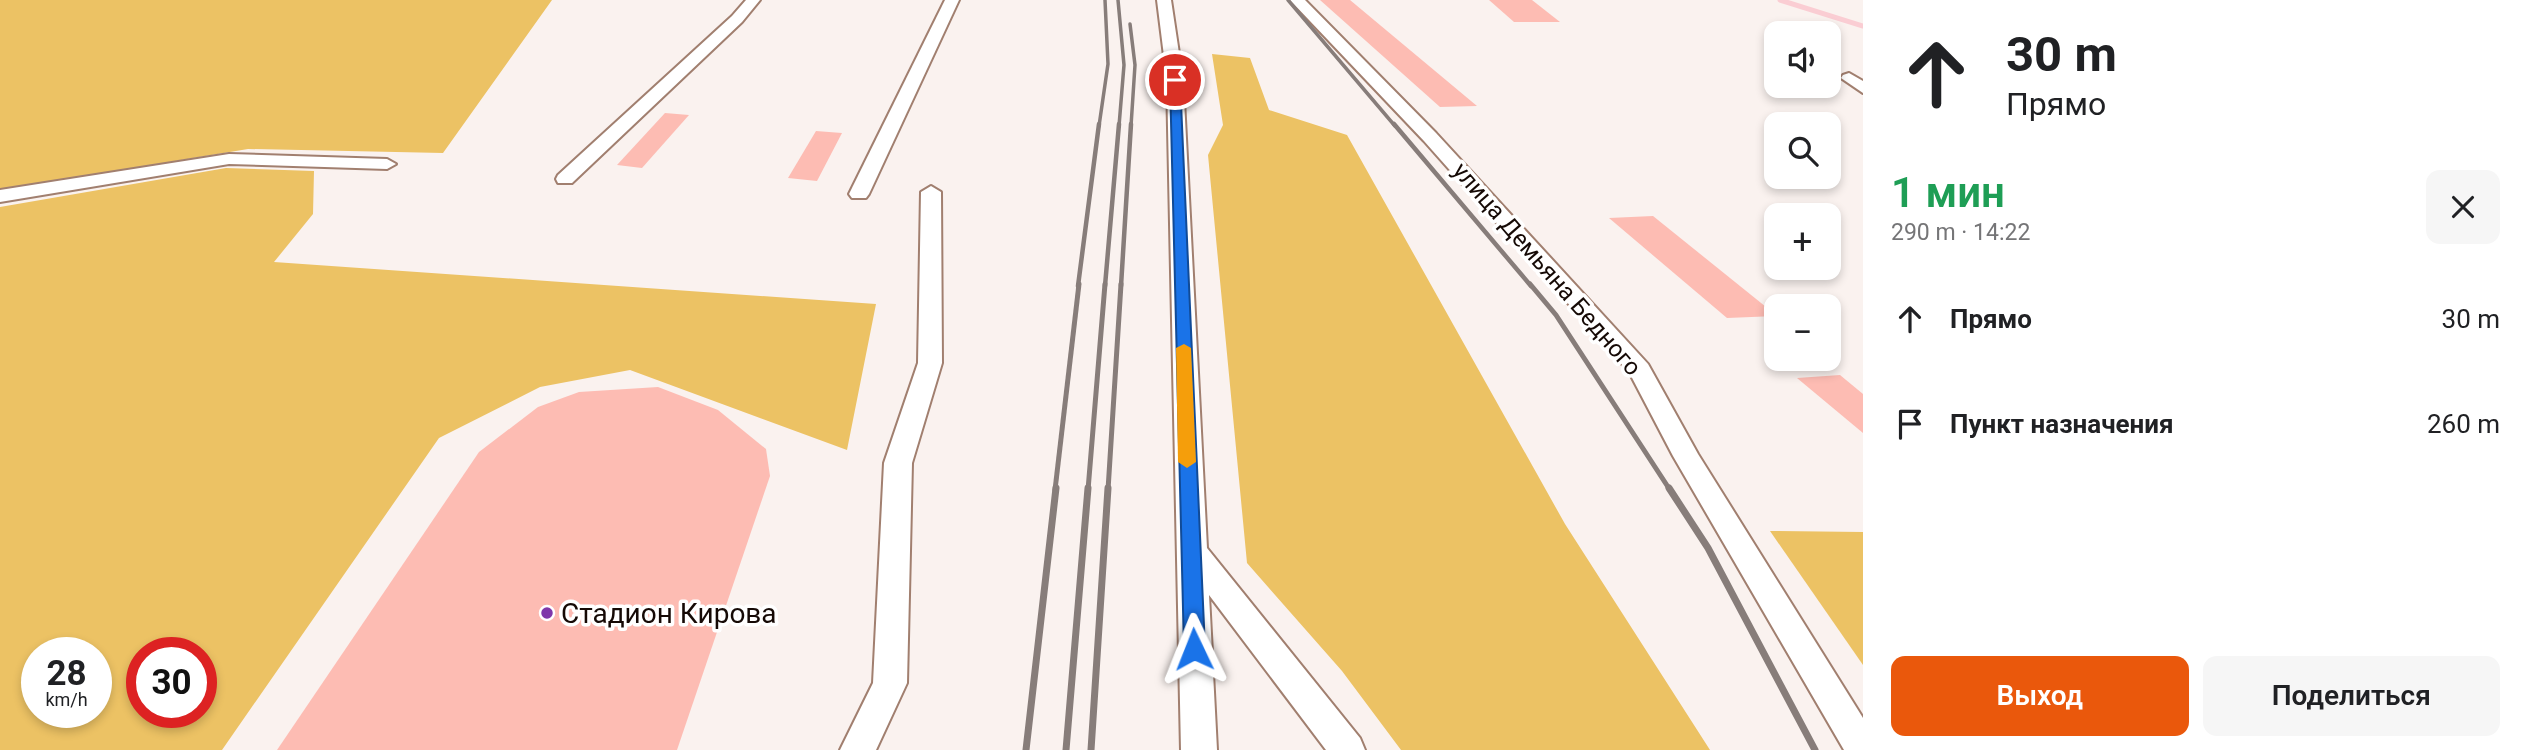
<!DOCTYPE html>
<html lang="ru">
<head>
<meta charset="utf-8">
<style>
	:root { --surface:#fff; --page:#f6f6f6; --text:#202124; --muted:#757577; --accent:#ea580c }
	body { margin:0; font-family:Roboto,sans-serif; background:var(--page); color:var(--text); height:100vh; display:flex; flex-direction:column; font-size:26px; white-space:nowrap }
	* { box-sizing:border-box; margin:0 }
	p { font-size:23px; color:var(--muted) }
	.icon { flex:none; width:38px; height:38px; fill:none; stroke:currentColor; stroke-width:2; stroke-linecap:round; stroke-linejoin:round }
	.map { position:relative; flex:1; overflow:hidden }
	.sheet { display:flex; flex-direction:column; background:var(--surface); width:665px }
	.sheet>* { flex:none }
	.banner { background:#fff; color:var(--text); overflow:hidden }
	.controls { position:absolute; left:1764px; top:21px; display:grid; gap:14px }
	.controls a { display:grid; place-items:center; width:77px; height:77px; border-radius:14px; background:var(--surface); box-shadow:0 4px 10px #0003; font-size:35px }
	.speed { position:absolute; left:21px; top:637px; display:flex; gap:14px; font-size:35px; font-weight:700; text-align:center }
	.speed>* { display:grid; place-content:center; width:91px; height:91px; border-radius:50%; background:var(--surface); box-shadow:0 4px 10px #0003; line-height:1 }
	.speed small { font-size:18px; font-weight:400 }
	.speed .limit { border:10px solid #d22; background:#fff; color:#111 }
	.pin { position:absolute; display:grid; place-items:center; width:60px; height:60px; color:#fff; margin:-30px; border:4px solid #fff; border-radius:50%; box-shadow:0 2px 7px #0007 }
	.me { position:absolute; width:77px; margin:-38px; rotate:358deg; stroke-linejoin:round; filter:drop-shadow(0 0 5px #0008) }
	.turn { display:flex; align-items:center; gap:24px; height:147px; padding:0 28px; font-size:32px }
	.turn .icon { width:91px; height:91px; stroke-width:2.5 }
	.turn b { display:block; font-size:49px; line-height:60px }
	.round { display:grid; place-items:center; flex:none; width:74px; height:74px; border-radius:14px; background:var(--page) }
	.summary { display:flex; align-items:center; justify-content:space-between; height:119px; padding:0 28px }
	h1 { font-size:42px; font-weight:600; line-height:52px; color:#1e9e55 }
	.primary-button { display:flex; gap:14px; margin-top:auto; padding:14px 28px }
	.primary-button a { flex:1; height:80px; border-radius:14px; background:var(--accent); color:#fff; font-size:28px; font-weight:600; line-height:80px; text-align:center }
	.primary-button a+a { background:var(--page); color:var(--text) }
	ul { padding:0; list-style:none }
	li { display:flex; align-items:center; gap:21px; height:105px; padding:0 28px }
	li div { flex:1 }
	li b { display:block; font-size:26px }
	li em { font-style:normal }
	main { display:flex; flex:1; min-height:0 }
	.map>svg:first-child { display:block }
</style>
</head>
<body>
<main>
<div class="map">
<svg width="1863" height="750" viewBox="0 0 1863 750">
	<rect width="100%" height="100%" fill="#faf2ef"/>
	<g fill="#ecc264" fill-rule="evenodd">
		<polygon points="0,0 552,0 443,153 248,149 0,190"/>
		<polygon points="1212,54 1250,58 1269,110 1347,135 1565,524 1710,750 1401,750 1342,671 1247,563 1208,155 1223,125"/>
		<path d="M 226,168 L 314,171 L 313,214 L 274,262 L 876,304 L 847,450 L 630,370 L 540,387 L 439,438 L 222,750 L 0,750 L 0,207 ZM 37,653 L 96,653 L 96,712 L 37,712 ZM 142,653 L 201,653 L 201,712 L 142,712 Z"/>
		<polygon points="1770,531 1863,532 1863,665"/>
	</g>
	<g fill="none" stroke-linecap="round" stroke-linejoin="round">
		<polyline stroke="#facdd3" stroke-width="5" points="1780,0 1863,26"/>
	</g>
	<g fill="#fdbcb3">
		<polygon points="1320,0 1350,0 1477,106 1440,107"/>
		<polygon points="1489,0 1532,0 1560,22 1514,22"/>
		<polygon points="665,113 689,115 642,168 617,165"/>
		<polygon points="816,131 842,133 817,181 788,178"/>
		<polygon points="1653,216 1776,315 1776,316 1727,318 1609,218"/>
		<polygon points="1840,375 1863,394 1863,433 1797,378"/>
		<polygon points="658,387 718,410 766,449 770,476 677,750 277,750 479,452 538,407 579,392"/>
	</g>
	<g fill="none" stroke-linecap="round" stroke-linejoin="round">
		<g stroke="#a17f6f" stroke-width="4">
			<g id="street">
				<polygon points="746,0 760,0 742,22 572,183 558,183 556,179 558,175 732,16"/>
				<polygon points="945,0 959,0 869,194 866,198 852,198 849,194"/>
				<polygon points="1157,0 1171,0 1183,80 1207,548 1360,738 1365,750 1326,750 1209,595 1217,750 1181,750 1167,80"/>
				<polygon points="1290,0 1305,0 1436,133 1648,364 1698,454 1863,718 1863,750 1844,750 1673,456 1629,372 1424,141"/>
				<polygon points="1849,73 1863,81 1863,93 1841,78 1843,75"/>
				<polygon points="229,154 387,159 396,164 387,169 229,164 0,202 0,190"/>
				<polygon points="931,186 941,192 942,363 912,463 907,683 876,750 840,750 873,683 884,463 918,363 921,192"/>
			</g>
		</g>
		<use href="#street" fill="#fff" fill-rule="evenodd"/>
		<g stroke="#877d7a" stroke-width="3.5">
			<polyline points="1118,0 1124,65 1119,126"/>
			<polyline points="1288,0 1395,126"/>
			<polyline points="1130,24 1135,65 1131,126"/>
			<polyline points="1099,126 1108,64 1105,0"/>
		</g>
		<g stroke="#877d7a" stroke-width="4.5">
			<polyline points="1394,124 1531,286"/>
			<polyline points="1078,286 1099,124"/>
			<polyline points="1105,286 1119,124"/>
			<polyline points="1121,286 1131,124"/>
		</g>
		<g stroke="#877d7a" stroke-width="5">
			<polyline points="1530,284 1556,315 1670,490"/>
			<polyline points="1055,490 1079,284"/>
			<polyline points="1088,490 1105,284"/>
			<polyline points="1108,490 1121,284"/>
		</g>
		<g stroke="#877d7a" stroke-width="7">
			<polyline points="1669,488 1708,548 1815,750"/>
			<polyline points="1026,750 1056,488"/>
			<polyline points="1066,750 1088,488"/>
			<polyline points="1091,750 1108,488"/>
		</g>
	</g>
	<polygon fill="#1a73e8" stroke="#114b97" stroke-width="2" points="1175,77 1180,80 1205,649 1202,655 1194,658 1187,655 1184,649 1170,80"/>
	<polygon fill="#f59e0b" points="1184,344 1191,348 1196,462 1187,468 1178,462 1176,348"/>
	<circle fill="#7f37aa" stroke="#fff" stroke-width="2.5" cx="547" cy="613" r="7"/>
	<g text-anchor="middle" dominant-baseline="central" stroke-width="7" stroke-linejoin="round" paint-order="stroke">
		<g font-size="24" fill="#150905" stroke="#fff">
			<text transform="translate(1547 269) rotate(49)">улица Демьяна Бедного</text>
		</g>
		<g font-size="28" fill="#150905" stroke="#fff" text-anchor="start">
			<text x="561" y="613">Стадион Кирова</text>
		</g>
	</g>
</svg>
<div class="controls">
<a><svg class="icon" aria-label="sound" viewBox="0 0 24 24"><path d="M4 9h4l5-4v14l-5-4H4zM17 9q2 3 0 6"/></svg></a>
<a><svg class="icon" aria-label="search" viewBox="0 0 24 24"><circle cx="10" cy="10" r="6"/><path d="M15 15l6 6"/></svg></a>
<a>+</a>
<a>−</a>
</div>
<div class="speed"><div>28<small>km/h</small></div><div class="limit">30</div></div>
<div class="pin" style="left:1175px;top:80px;background:#d93025"><svg class="icon" aria-label="arrive" viewBox="0 0 24 24"><path d="M6 21V4h12l-3 4 3 4H6"/></svg></div>
<svg class="me" style="left:1194px;top:649px" viewBox="-20 -20 40 40"><path d="M0-17L14 15 0 8-14 15z" fill="#1a73e8" stroke="#fff" stroke-width="4"/></svg>
</div>
<section class="sheet">
<div class="banner">
<div class="turn"><svg class="icon" aria-label="ahead" viewBox="0 0 24 24"><path d="M12 20V5M6 11l6-6 6 6"/></svg><div><b>30 m</b>Прямо</div></div>
</div>
<div class="summary"><div><h1>1 мин</h1><p>290 m · 14:22</p></div><a class="round"><svg class="icon" aria-label="close" viewBox="0 0 24 24"><path d="M6 6l12 12M18 6L6 18"/></svg></a></div>
<ul>
<li><svg class="icon" aria-label="ahead" viewBox="0 0 24 24"><path d="M12 20V5M6 11l6-6 6 6"/></svg><div><b>Прямо</b></div><em>30 m</em></li>
<li><svg class="icon" aria-label="arrive" viewBox="0 0 24 24"><path d="M6 21V4h12l-3 4 3 4H6"/></svg><div><b>Пункт назначения</b></div><em>260 m</em></li>
</ul>
<div class="primary-button"><a>Выход</a><a>Поделиться</a></div>
</section>
</main>
</body>
</html>
